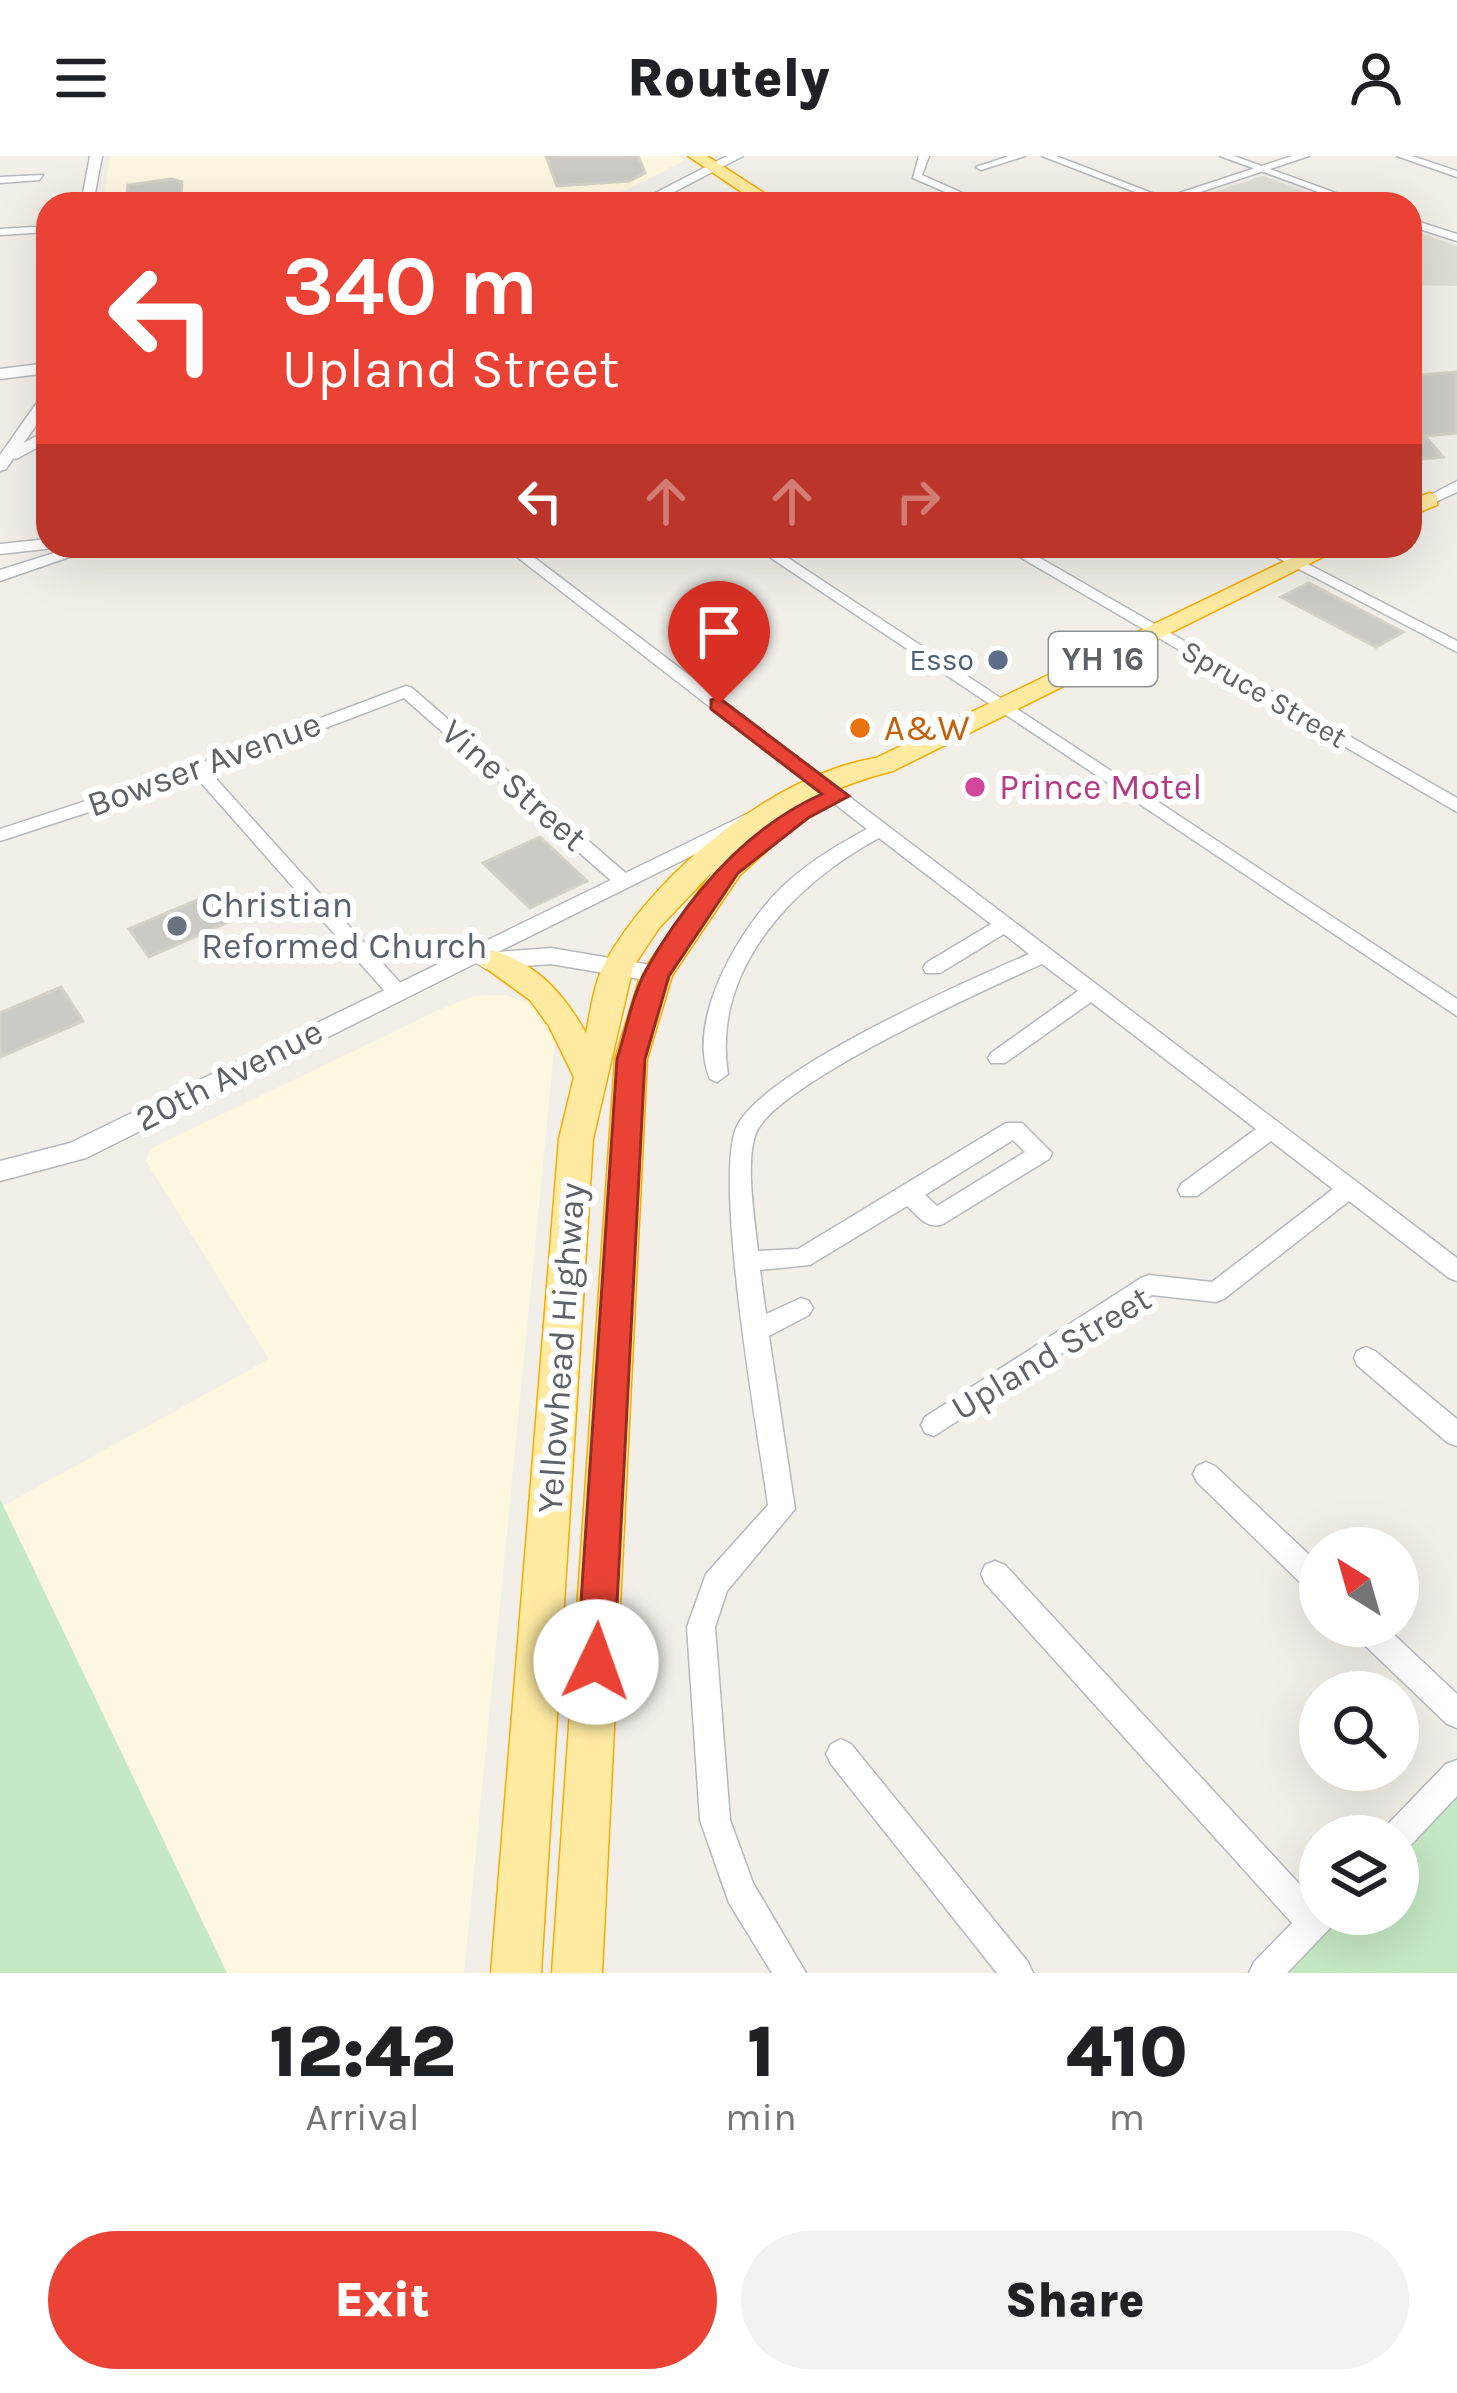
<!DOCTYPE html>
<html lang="en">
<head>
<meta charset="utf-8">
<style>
	:root { --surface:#fff; --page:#f2f2f2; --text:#202124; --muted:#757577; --accent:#ea4335 }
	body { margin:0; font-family:Karla,sans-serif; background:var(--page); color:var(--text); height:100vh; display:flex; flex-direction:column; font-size:45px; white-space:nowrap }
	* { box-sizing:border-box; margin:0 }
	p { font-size:39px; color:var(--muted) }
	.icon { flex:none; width:66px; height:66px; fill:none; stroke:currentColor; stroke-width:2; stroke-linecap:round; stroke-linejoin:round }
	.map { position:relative; height:1817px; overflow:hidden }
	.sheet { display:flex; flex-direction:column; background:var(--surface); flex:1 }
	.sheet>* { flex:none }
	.guide { position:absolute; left:36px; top:36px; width:1386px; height:366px; border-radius:36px; box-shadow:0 12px 48px #0002; background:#ea4335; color:#fff; overflow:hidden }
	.needle { width:78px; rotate:323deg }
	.tools { position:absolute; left:1299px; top:1371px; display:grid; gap:24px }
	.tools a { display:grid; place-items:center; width:120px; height:120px; border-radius:50%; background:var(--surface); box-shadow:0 12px 48px #0002; font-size:60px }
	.pin { position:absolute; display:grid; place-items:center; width:102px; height:102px; color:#fff; margin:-123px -51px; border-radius:50% 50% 50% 0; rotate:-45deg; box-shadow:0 0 12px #0007 }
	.pin .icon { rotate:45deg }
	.me { position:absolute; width:132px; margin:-66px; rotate:3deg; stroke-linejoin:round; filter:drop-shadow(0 0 9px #0008) }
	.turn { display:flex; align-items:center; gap:42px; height:252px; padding:0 48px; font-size:54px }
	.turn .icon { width:156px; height:156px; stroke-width:2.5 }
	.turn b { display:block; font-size:84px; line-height:102px }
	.lanes { display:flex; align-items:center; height:114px; padding:0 48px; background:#0003; justify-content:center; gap:60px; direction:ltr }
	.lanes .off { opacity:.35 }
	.eta { display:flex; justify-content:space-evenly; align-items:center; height:204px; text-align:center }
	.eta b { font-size:72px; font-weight:800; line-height:84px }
	.button { display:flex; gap:24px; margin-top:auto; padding:24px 48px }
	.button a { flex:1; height:138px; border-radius:72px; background:var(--accent); color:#fff; font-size:48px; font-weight:800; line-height:138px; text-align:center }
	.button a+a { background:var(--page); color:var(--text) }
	header { display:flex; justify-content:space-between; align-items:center; height:156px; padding:0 48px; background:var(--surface); font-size:54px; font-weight:800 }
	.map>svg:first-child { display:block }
</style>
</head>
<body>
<header><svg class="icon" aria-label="menu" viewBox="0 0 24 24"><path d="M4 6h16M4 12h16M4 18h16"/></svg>Routely<svg class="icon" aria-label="person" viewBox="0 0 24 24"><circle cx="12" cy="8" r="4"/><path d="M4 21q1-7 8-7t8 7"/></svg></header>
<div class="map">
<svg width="1457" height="1817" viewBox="0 0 1457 1817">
	<rect width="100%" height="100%" fill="#f1efe8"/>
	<g fill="#fef7e0">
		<polygon points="110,0 681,0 683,5 598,48 103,48"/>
		<polygon points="506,839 542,853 552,866 555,884 464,1817 227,1817 3,1350 269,1203 146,1005 150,993 439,854 474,840"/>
	</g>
	<g fill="#e1ded6">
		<polygon points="1263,20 1340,48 1177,48"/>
		<polygon points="1410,73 1457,90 1457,130 1410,129"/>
	</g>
	<g fill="#c5e8c5">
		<polygon points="0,1343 227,1817 0,1817"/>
		<polygon points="1457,1615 1457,1817 1265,1817 1321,1758 1398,1758 1398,1680"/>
	</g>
	<g fill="#cccac5" stroke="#d6d1c6" stroke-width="3">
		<polygon points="546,0 638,0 645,17 629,25 557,30"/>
		<polygon points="172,23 182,26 180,48 126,48 128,29"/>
		<polygon points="1457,216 1457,277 1425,280 1443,301 1410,304 1410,220"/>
		<polygon points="1309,427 1403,476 1376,491 1281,441"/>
		<polygon points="540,681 587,725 530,752 483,707"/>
		<polygon points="204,741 226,767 149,801 129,773"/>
		<polygon points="61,831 83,865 0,901 0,857"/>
	</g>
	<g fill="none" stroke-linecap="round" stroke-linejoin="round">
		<g stroke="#b5b8bc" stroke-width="3">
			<g id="minor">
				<polygon points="919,0 929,0 922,19 987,48 973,48 913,22"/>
				<polygon points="1009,0 1025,0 981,14 976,11"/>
				<polygon points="1042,0 1056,0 1170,44 1161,46"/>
				<polygon points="1220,0 1234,0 1366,48 1351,48"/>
				<polygon points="1397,0 1412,0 1457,15 1457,21"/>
				<polygon points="43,19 39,24 0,27 0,21"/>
				<polygon points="407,45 469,45 474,48 402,48"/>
				<polygon points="1410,63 1457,78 1457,85 1410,70"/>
				<polygon points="48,70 48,76 0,79 0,73"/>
				<path d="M 503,390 L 519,390 L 1457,1102 L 1457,1125 L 1449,1122 L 1349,1045 L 1224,1143 L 1216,1146 L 1152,1139 L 934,1280 L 925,1277 L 921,1269 L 925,1261 L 1141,1122 L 1149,1119 L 1212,1126 L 1333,1033 L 1271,985 L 1197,1040 L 1181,1040 L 1178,1034 L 1181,1028 L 1256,973 L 1091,846 L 1005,907 L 991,907 L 988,902 L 991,897 L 1078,835 L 1042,808 C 986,833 781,926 757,975 C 744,1002 755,1065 758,1095 L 798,1093 L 1006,967 L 1022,967 L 1052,997 L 1049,1003 L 943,1068 C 927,1074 918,1060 907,1050 L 810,1109 L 760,1114 L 766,1158 L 801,1142 L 809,1145 L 813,1152 L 809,1159 L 769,1180 L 795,1353 L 727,1435 L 715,1471 L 730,1664 L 753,1727 L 806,1817 L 772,1817 L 729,1747 L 700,1664 L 687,1471 L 706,1418 L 768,1349 C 759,1282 711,1016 738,968 C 771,911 964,826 1029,798 L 1004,778 L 940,817 L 926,817 L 923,812 L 926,807 L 991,768 L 879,682 C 794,728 711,813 728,918 L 717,926 L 710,923 C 685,864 740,772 782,731 C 807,707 837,689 867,673 ZM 1013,984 L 1025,996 L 937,1050 L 925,1039 Z"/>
				<polygon points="753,390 770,390 1457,843 1457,860"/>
				<polygon points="1001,390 1019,390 1457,642 1457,656"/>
				<polygon points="1255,390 1273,390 1457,485 1457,496"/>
				<polygon points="406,530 412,532 629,720 631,724 629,728 615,728 404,542 210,616 404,831 407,836 404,841 390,841 196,621 0,685 0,673 193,610"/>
				<polygon points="1366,1191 1375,1195 1457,1263 1457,1290 1448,1287 1357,1209 1354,1202 1357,1195"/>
				<polygon points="1206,1306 1215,1310 1320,1409 1320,1440 1310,1436 1197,1326 1193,1318 1197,1310"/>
				<polygon points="995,1405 1005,1409 1315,1745 1320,1743 1320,1758 1338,1758 1333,1769 1287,1817 1249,1817 1254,1806 1292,1767 985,1427 981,1418 985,1409"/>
				<polygon points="1351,1470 1385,1470 1457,1538 1457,1572 1447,1568 1355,1480"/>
				<polygon points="841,1583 851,1588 1028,1806 1033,1817 997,1817 831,1608 826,1598 831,1588"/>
				<polygon points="1457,1604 1457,1640 1409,1691 1398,1695 1398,1680 1383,1680 1387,1669 1446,1608"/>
			</g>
		</g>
		<g stroke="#b5b8bc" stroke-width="3">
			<g id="tertiary">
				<polygon points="90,0 102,0 93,48 81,48"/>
				<polygon points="1292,0 1309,0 1164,48 1146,48"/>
				<polygon points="48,237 48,252 6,313 0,315 0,299 43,238"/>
				<polygon points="1457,325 1457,336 1429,349 1421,344"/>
				<polygon points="48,383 48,390 54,392 0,398 0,388"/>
				<polygon points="76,390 101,390 0,425 0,414"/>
				<polygon points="751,656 761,662 758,667 498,796 551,792 657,810 668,818 665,824 657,826 551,808 486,813 476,807 86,1002 0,1025 0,1005 70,987"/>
			</g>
		</g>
		<g stroke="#b6babf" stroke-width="3">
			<g id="secondary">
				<polygon points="727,0 743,0 651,48 634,48"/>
				<polygon points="48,207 48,217 0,223 0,213"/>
				<polygon points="48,274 48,286 16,303 1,299"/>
			</g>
		</g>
		<g stroke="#f9ab00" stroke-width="3">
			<g id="trunk">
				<polygon points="688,0 707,0 764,37 795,48 752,43"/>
				<polygon points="1429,337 1437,339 1437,349 1410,360 1410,345"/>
				<path d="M 1316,390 L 1345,390 L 893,615 C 839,628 799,650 754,683 L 767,685 L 771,691 L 740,719 L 672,820 L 647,903 L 602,1817 L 552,1817 L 615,903 L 641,818 L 712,716 L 659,772 L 633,811 L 593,983 L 541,1817 L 491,1817 L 559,983 L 574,921 L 549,870 L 530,844 L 476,805 L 480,797 L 491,794 C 537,807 563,837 586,877 C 591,854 594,825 606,805 C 655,717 775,618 876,602 Z"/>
			</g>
		</g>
		<use href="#minor" fill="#fff" fill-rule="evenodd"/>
		<use href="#tertiary" fill="#fff" fill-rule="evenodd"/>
		<use href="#secondary" fill="#fff" fill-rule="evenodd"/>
		<use href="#trunk" fill="#feeaa1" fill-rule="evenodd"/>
	</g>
	<path fill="#ea4335" stroke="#982c22" stroke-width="3" d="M 719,542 L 849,640 L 808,662 L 738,717 L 669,820 L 645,903 L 614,1506 L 609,1519 L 596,1524 L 582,1519 L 577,1506 L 617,903 C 626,875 632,840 646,814 C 688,741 744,673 822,638 L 711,553 L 711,544 Z"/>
	<circle fill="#5c6f8a" stroke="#fff" stroke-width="4.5" cx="998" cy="504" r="12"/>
	<circle fill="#e8710a" stroke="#fff" stroke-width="4.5" cx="860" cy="572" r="12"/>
	<circle fill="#d1479c" stroke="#fff" stroke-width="4.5" cx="975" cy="631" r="12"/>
	<circle fill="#6b7280" stroke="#fff" stroke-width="4.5" cx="177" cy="770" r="12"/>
	<g text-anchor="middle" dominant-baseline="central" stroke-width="12" stroke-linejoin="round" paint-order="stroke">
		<g font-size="30" fill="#4e5e75" stroke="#fff" text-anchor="end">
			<text x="974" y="504">Esso</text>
		</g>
		<g font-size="30" fill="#5f6368" stroke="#fff">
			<text transform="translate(1264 538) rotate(30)">Spruce Street</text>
		</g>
		<rect fill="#fff" stroke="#8f9295" stroke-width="3" x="1049" y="476" width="108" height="54" rx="9"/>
		<g font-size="33" font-weight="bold" fill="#5f6368">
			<text x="1103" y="503">YH 16</text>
		</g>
		<g font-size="36" fill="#c56008" stroke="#fff" text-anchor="start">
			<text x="884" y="572">A&amp;W</text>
		</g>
		<g font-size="36" fill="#5f6368" stroke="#fff">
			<text transform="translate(204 608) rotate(-20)">Bowser Avenue</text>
			<text transform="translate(514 629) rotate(41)">Vine Street</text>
			<text transform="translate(229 919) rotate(-27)">20th Avenue</text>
			<text transform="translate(561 1192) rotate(-86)">Yellowhead Highway</text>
			<text transform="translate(1051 1197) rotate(-31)">Upland Street</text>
		</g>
		<g font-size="36" fill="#b23c85" stroke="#fff" text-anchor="start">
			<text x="999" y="631">Prince Motel</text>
		</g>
		<g font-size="36" fill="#5b616d" stroke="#fff" text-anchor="start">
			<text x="201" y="749">Christian<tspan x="201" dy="41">Reformed Church</tspan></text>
		</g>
	</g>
</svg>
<div class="tools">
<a><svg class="needle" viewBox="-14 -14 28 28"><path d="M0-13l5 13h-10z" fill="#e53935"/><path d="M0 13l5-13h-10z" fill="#757577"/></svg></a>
<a><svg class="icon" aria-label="search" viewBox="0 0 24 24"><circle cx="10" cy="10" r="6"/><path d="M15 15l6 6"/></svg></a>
<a><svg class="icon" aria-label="layers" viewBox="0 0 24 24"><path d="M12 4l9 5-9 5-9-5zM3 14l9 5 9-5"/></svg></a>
</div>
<div class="pin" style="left:719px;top:548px;background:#d93025"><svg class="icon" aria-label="arrive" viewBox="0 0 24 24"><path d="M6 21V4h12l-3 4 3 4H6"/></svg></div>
<svg class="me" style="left:596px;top:1506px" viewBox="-20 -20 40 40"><circle r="19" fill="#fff"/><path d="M0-13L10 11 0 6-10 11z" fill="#ea4335"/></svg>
<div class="guide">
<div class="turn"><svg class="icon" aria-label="left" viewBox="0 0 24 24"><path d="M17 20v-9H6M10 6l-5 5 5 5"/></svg><div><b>340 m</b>Upland Street</div></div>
<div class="lanes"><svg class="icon" aria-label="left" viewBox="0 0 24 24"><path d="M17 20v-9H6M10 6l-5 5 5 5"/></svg><svg class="icon off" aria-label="ahead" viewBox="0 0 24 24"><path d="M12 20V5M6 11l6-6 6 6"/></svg><svg class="icon off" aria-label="ahead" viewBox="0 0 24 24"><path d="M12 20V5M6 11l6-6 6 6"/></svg><svg class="icon off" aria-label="right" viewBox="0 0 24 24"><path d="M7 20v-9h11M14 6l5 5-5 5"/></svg></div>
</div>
</div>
<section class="sheet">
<div class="eta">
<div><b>12:42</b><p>Arrival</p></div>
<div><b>1</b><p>min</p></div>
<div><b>410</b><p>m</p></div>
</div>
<div class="button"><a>Exit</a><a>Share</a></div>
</section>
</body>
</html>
